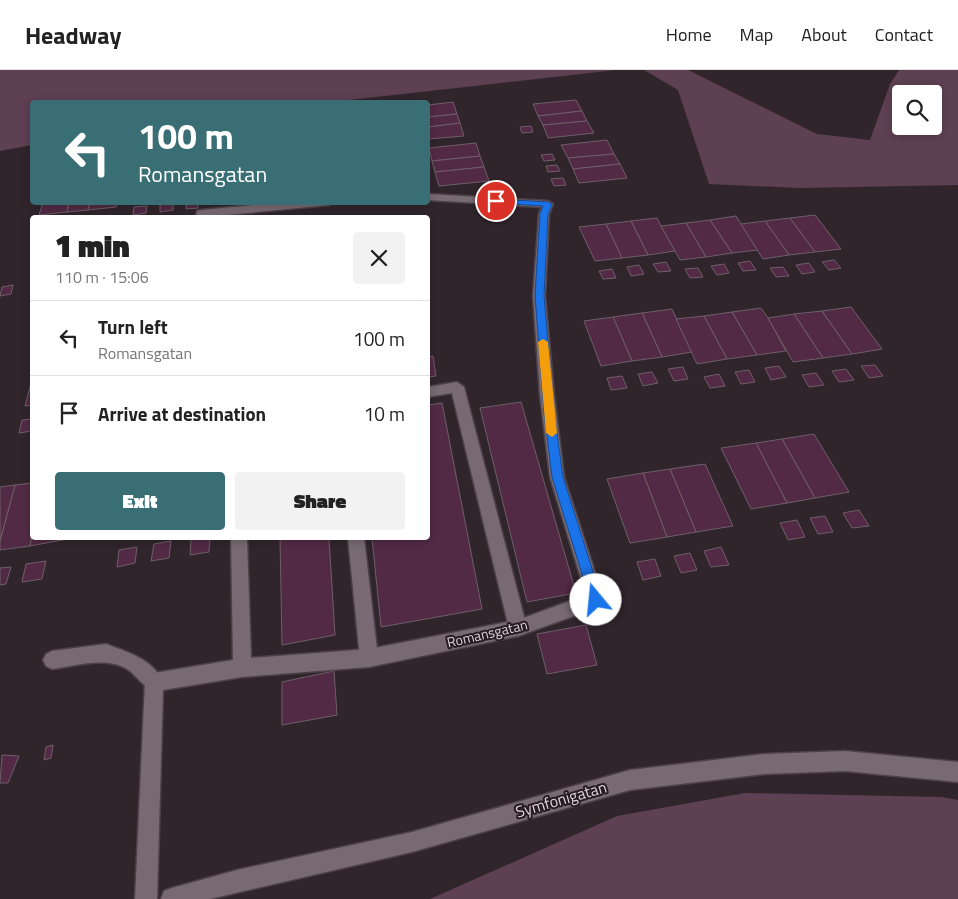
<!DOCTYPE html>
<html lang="en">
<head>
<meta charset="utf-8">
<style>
	:root { --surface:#fff; --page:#f2f2f2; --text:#222; --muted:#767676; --line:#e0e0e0; --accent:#386e74 }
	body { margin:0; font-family:"Titillium Web",sans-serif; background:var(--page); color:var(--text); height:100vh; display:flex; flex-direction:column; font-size:19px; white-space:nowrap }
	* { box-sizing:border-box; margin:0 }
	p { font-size:16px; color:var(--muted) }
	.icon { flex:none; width:28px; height:28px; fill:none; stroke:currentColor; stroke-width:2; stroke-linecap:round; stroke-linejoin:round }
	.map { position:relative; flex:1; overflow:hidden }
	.drawer { position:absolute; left:30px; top:145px; width:400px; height:325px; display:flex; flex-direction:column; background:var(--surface); border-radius:5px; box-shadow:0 2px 8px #0003 }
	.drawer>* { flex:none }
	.banner { position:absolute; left:30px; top:30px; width:400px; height:105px; border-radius:5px; box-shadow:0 2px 8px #0003; background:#386e74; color:#fff; overflow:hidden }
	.controls { position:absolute; left:892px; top:15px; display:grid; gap:10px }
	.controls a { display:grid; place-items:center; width:50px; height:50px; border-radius:5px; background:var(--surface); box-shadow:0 2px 8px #0003; font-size:25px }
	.pin { position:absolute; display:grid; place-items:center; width:42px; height:42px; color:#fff; margin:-21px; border:2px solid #fff; border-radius:50%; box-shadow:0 1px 5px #0007 }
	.me { position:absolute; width:55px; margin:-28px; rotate:343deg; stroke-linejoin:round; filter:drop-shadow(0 0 4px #0008) }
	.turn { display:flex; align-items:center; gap:18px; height:105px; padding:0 25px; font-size:22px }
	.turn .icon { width:65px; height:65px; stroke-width:2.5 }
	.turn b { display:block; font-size:35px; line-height:42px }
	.round { display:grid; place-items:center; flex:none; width:52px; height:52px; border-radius:5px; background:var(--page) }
	.overview { display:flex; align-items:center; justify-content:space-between; height:85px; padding:0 25px }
	h1 { font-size:30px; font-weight:800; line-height:38px }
	.cta { display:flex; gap:10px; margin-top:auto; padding:10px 25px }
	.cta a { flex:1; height:58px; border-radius:5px; background:var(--accent); color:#fff; font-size:20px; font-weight:800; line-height:58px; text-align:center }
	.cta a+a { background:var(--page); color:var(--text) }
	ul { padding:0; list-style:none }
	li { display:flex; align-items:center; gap:15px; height:75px; padding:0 25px; border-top:1px solid var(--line) }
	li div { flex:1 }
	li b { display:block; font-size:19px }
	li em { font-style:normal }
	header { display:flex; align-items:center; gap:30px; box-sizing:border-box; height:70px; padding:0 25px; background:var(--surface); border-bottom:1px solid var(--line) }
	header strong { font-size:24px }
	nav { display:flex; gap:28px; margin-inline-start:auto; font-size:18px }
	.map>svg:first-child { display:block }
</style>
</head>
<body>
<header>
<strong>Headway</strong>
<nav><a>Home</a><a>Map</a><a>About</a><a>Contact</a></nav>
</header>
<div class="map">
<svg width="958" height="829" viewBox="0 0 958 829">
	<rect width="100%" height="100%" fill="#31252c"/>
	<g fill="#5d4052" fill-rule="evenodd">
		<polygon points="0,0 616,0 331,32 32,32 32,75 0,81"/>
		<path d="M 644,0 L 688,0 L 817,64 L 870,70 L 890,14 L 899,0 L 958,0 L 958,115 L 800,118 L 709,114 L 678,20 ZM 901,24 L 934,24 L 934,56 L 901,56 Z"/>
		<polygon points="745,723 941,727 958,730 958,829 430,829 617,746"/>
	</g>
	<g fill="#522a45" stroke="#6e5f68">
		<polygon points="576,30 582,41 538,46 533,34"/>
		<polygon points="453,32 457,44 428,47 428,35"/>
		<polygon points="582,41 587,51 543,55 538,46"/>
		<polygon points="457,44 460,53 428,57 428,47"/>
		<polygon points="587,51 594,63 548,68 543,55"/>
		<polygon points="460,53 464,66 428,69 428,57"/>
		<polygon points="531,56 533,62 522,63 520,57"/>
		<polygon points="607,70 614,84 568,88 561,75"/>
		<polygon points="476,73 480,86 432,91 429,78"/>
		<polygon points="552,84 555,90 544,91 541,85"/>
		<polygon points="614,84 620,94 573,99 568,88"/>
		<polygon points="480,86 484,97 435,102 432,91"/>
		<polygon points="620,94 627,108 579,113 573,99"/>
		<polygon points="557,95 560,101 548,102 546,96"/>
		<polygon points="484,97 489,111 439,116 435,102"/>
		<polygon points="563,108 566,115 554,116 551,109"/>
		<polygon points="43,132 69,132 67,142 39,145"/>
		<polygon points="69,132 90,132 88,140 67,142"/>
		<polygon points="90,132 117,132 116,137 88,140"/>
		<polygon points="187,132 198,132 198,138 186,139"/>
		<polygon points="173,133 173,140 160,142 160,135"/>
		<polygon points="147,136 146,143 133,145 134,137"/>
		<polygon points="815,145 841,179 815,182 790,148"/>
		<polygon points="736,146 741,154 758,180 732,183 710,150"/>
		<polygon points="657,148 661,156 675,181 648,185 631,151"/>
		<polygon points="790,148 815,182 789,185 765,151"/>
		<polygon points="710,150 732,183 706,187 686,153"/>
		<polygon points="631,151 648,185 622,188 606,154"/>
		<polygon points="765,151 789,185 763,189 741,154"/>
		<polygon points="686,153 706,187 680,190 661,156"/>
		<polygon points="606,154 622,188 595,191 579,157"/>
		<polygon points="834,190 841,198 829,200 822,192"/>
		<polygon points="750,191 756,200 743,201 738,193"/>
		<polygon points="666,192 671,201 658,202 653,194"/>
		<polygon points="809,193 815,202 802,204 796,195"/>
		<polygon points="724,194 729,203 717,205 711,196"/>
		<polygon points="639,195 644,204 631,206 627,197"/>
		<polygon points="783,197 789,206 776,207 770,198"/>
		<polygon points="698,198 703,207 690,208 685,199"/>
		<polygon points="612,199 616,208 603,209 599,201"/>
		<polygon points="13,215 11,224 0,226 2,217"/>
		<polygon points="851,237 882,279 852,284 822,241"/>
		<polygon points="761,238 768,248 786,281 757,285 732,242"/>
		<polygon points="672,239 692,282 662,287 642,243"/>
		<polygon points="822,241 852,284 823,288 794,244"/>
		<polygon points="732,242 757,285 727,289 704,246"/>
		<polygon points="642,243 662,287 632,291 613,247"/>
		<polygon points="794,244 823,288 793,292 768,248"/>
		<polygon points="704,246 727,289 697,294 676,249"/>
		<polygon points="613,247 632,291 601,296 584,251"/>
		<polygon points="433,286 436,306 428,307 428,287"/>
		<polygon points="875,295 883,306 869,308 861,296"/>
		<polygon points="779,296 786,307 771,310 765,298"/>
		<polygon points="683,297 688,309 674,311 668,299"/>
		<polygon points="846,299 854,310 839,312 832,301"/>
		<polygon points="749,300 755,312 741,314 735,302"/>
		<polygon points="652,302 658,313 643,316 638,304"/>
		<polygon points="816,303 824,315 809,317 802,305"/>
		<polygon points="719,304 725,316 710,318 704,307"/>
		<polygon points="622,306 627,318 611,320 607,308"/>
		<polygon points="32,309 32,335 25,336"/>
		<polygon points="521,332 576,523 527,532 480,338"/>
		<polygon points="442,333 482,539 381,557 372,468 428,468 428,335"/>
		<polygon points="32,349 32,361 19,363 22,350"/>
		<polygon points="814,364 849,422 815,428 782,369"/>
		<polygon points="782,369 815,428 787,433 756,373"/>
		<polygon points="756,373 787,433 751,439 721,378"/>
		<polygon points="705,394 733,456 696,462 670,399"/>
		<polygon points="670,399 696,462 667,467 643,403"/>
		<polygon points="643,403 667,467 630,473 607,409"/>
		<polygon points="32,413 32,465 30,476 0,480 0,471 15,415"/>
		<polygon points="15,415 0,471 0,417"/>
		<polygon points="859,440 869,456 852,458 843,443"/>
		<polygon points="825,446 833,462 818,464 810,448"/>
		<polygon points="797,450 805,467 788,470 780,453"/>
		<polygon points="32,465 32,468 73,468 30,476"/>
		<polygon points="191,468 210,468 209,482 190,485"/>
		<polygon points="280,468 329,468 335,565 282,575"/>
		<polygon points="171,471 169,488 151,491 154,474"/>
		<polygon points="137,477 135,493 117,497 119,480"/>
		<polygon points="721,477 729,495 711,497 704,481"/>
		<polygon points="690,483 697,500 681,503 674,486"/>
		<polygon points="655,489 661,506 643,510 637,492"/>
		<polygon points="46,491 42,509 22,512 26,494"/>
		<polygon points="11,497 6,514 0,515 0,498"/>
		<polygon points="586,555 597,595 547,604 537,564"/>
		<polygon points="334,601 337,645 282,655 282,612"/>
		<polygon points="53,675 51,688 44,690 46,677"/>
		<polygon points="2,685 19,686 8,713 0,713"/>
	</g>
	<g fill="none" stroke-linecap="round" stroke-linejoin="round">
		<g stroke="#4c4148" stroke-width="3">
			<g id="lane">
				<polygon points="457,312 464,317 527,558 524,564 518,566 512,564 509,558 452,323 428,327 428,317"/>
				<polygon points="348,468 364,468 378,588 375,594 369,597 363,594 360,588"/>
				<path d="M 106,574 C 127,582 153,589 163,612 L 160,618 L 154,621 C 144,617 138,608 130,601 C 108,585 76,596 52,599 L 46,596 L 43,590 L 46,584 L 52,581 Z"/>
			</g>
		</g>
		<g stroke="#4c4148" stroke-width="3">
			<g id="street">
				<polygon points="428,124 548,131 553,134 549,144 545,226 554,325 564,407 604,530 602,536 518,566 369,597 242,607 163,620 157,829 135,829 145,612 148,606 154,603 233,590 231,468 247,468 251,588 369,579 518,550 586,525 550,407 540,325 533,226 539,144 542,137 428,130"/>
				<polygon points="286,132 334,132 329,135 196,148 197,141 201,140"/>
			</g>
		</g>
		<g stroke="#4c4148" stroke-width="3">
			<polygon id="secondary" points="845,681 958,692 958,712 845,701 765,704 630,720 412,782 210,829 161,829 164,821 172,818 237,800 412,762 630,700 765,684"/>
		</g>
		<use href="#lane" fill="#786972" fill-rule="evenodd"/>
		<use href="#street" fill="#786972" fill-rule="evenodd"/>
		<use href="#secondary" fill="#786972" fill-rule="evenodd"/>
	</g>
	<polygon fill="#1a73e8" stroke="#114b97" points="496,129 548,132 552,134 548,144 544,226 554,342 563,407 602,530 601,535 596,536 592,535 590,530 552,407 544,342 535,226 540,144 543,136 493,133 492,131"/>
	<polygon fill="#f59e0b" points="543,269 548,272 557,363 552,367 546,363 538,272"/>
	<g text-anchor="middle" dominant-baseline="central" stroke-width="4" stroke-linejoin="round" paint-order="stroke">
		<g font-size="14" fill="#ddd4d9" stroke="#271b22">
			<text transform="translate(487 563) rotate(-13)">Romansgatan</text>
		</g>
		<g font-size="16" fill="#ddd4d9" stroke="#271b22">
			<text transform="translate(561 729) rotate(-16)">Symfonigatan</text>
		</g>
	</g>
</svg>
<div class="controls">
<a><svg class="icon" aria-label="search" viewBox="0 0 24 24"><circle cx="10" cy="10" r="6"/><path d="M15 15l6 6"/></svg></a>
</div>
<div class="pin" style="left:496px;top:131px;background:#d93025"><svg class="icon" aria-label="arrive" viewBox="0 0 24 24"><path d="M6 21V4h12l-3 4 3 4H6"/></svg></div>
<svg class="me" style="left:596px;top:530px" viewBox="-20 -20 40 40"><circle r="19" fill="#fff"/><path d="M0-13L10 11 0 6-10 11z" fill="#1a73e8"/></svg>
<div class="banner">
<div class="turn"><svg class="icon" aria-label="left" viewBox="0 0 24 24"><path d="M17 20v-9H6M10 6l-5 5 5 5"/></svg><div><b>100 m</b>Romansgatan</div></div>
</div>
<section class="drawer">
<div class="overview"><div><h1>1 min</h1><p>110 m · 15:06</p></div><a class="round"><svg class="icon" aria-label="close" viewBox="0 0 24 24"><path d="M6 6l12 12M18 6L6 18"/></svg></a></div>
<ul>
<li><svg class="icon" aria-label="left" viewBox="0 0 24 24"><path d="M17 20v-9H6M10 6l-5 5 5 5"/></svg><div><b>Turn left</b><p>Romansgatan</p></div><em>100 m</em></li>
<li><svg class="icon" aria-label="arrive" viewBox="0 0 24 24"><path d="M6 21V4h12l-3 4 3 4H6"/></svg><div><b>Arrive at destination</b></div><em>10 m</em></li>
</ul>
<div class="cta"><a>Exit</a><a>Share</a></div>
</section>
</div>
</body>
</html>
